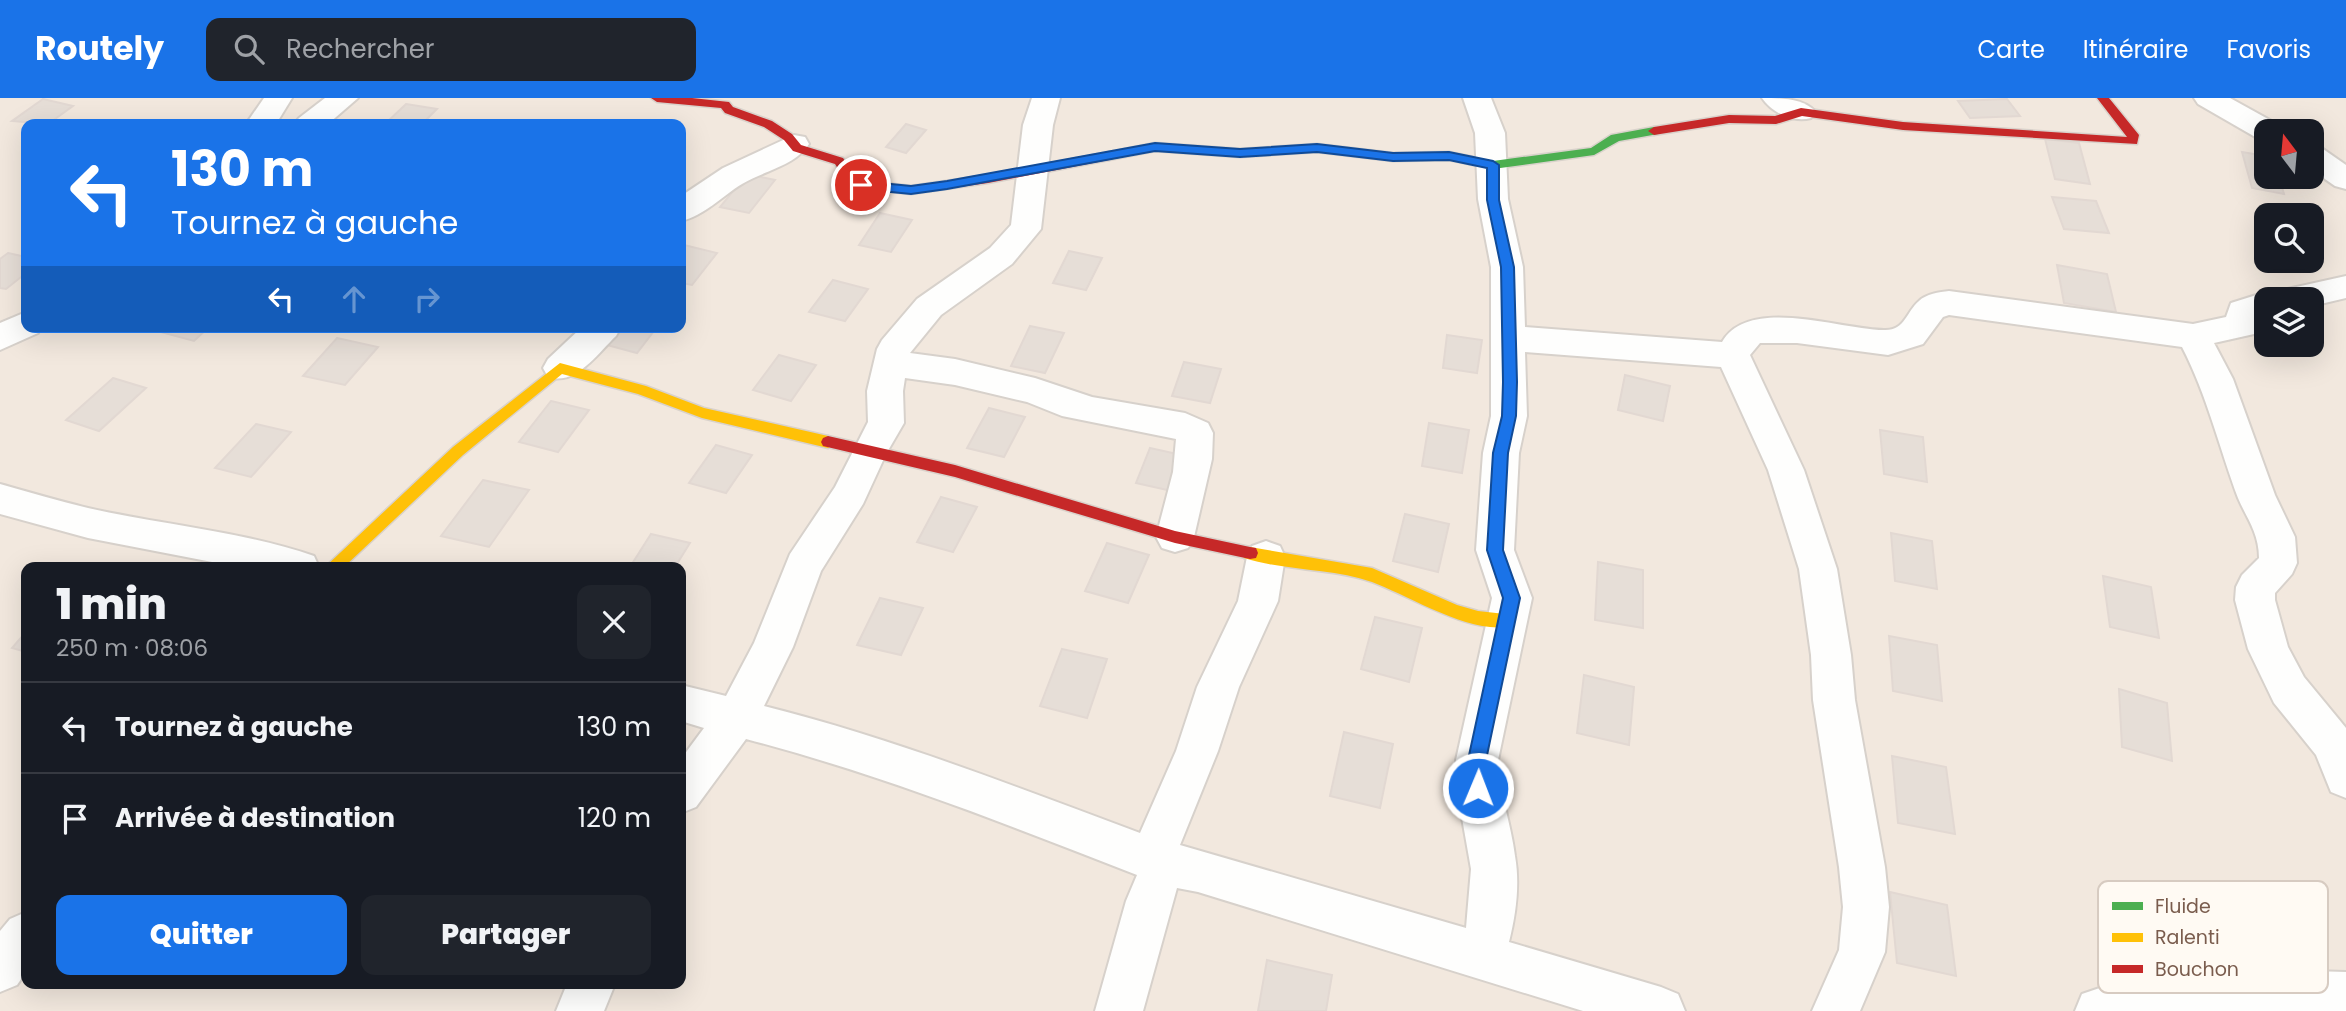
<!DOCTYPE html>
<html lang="fr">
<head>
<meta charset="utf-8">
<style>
	:root { --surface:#171b24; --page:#20242c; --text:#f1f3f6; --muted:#9ea1a6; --line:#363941; --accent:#1a73e8 }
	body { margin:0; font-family:Poppins,sans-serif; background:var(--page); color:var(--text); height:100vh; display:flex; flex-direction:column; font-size:26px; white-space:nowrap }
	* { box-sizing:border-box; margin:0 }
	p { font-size:23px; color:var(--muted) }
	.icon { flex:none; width:38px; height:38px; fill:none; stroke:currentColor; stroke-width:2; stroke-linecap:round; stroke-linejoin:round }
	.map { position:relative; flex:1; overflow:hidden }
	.sheet { position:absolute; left:21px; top:464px; width:665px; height:427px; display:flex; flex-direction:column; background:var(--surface); border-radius:14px; box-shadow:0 7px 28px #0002 }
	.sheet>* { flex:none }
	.top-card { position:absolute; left:21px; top:21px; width:665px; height:214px; border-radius:14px; box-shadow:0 7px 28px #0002; background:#1a73e8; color:#fff; overflow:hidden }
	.needle { width:46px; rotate:344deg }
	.fabs { position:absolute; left:2254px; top:21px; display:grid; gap:14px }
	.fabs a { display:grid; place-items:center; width:70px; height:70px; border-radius:14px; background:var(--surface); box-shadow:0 7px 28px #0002; font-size:35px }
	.pin { position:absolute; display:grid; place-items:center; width:60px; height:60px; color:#fff; margin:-30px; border:4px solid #fff; border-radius:50%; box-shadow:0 2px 7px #0007 }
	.me { position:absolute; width:77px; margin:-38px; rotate:1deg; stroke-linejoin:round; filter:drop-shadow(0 0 5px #0008) }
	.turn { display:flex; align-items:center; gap:24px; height:147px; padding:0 35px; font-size:32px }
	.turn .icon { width:91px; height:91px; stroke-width:2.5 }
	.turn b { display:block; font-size:49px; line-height:60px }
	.lanes { display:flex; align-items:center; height:66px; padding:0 35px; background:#0003; justify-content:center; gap:35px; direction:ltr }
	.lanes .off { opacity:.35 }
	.round { display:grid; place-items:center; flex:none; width:74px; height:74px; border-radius:14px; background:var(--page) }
	.headline { display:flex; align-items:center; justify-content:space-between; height:119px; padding:0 35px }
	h1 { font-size:42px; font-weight:800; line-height:52px }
	.cta { display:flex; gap:14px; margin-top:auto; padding:14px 35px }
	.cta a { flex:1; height:80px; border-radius:14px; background:var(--accent); color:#fff; font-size:28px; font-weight:800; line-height:80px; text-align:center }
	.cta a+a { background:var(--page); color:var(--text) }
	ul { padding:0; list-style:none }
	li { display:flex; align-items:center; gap:21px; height:91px; padding:0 35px; border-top:2px solid var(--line) }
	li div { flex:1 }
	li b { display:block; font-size:26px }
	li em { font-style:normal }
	header { display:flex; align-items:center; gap:42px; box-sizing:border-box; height:98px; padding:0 35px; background:var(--accent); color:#fff }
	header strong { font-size:33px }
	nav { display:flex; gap:38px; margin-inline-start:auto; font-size:24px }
	.search { width:490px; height:63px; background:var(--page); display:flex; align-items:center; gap:18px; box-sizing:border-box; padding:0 24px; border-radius:14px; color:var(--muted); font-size:26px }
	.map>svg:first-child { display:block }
</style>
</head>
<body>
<header>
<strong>Routely</strong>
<div class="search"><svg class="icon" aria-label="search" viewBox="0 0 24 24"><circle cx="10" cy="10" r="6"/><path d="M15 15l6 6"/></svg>Rechercher</div>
<nav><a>Carte</a><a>Itinéraire</a><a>Favoris</a></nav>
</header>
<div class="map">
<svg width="2346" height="913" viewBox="0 0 2346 913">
	<rect width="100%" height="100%" fill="#f9f5f0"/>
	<path fill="#f2e8de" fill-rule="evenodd" d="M 0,0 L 2346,0 L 2346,913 L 0,913 ZM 26,26 L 681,26 L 681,229 L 26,229 ZM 2266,33 L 2312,33 L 2312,79 L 2266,79 ZM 2266,117 L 2312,117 L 2312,163 L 2266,163 ZM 2266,201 L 2312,201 L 2312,247 L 2266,247 ZM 26,469 L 681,469 L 681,886 L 26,886 Z"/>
	<g fill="#e6ded7" stroke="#e2d8d2" stroke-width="2">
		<polygon points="43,1 73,8 48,26 12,23"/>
		<polygon points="2007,1 2020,18 1970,20 1958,3"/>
		<polygon points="406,6 437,11 422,26 385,26"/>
		<polygon points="906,26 926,32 906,55 886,49"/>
		<polygon points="2045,41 2079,45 2090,86 2055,81"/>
		<polygon points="2242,54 2266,58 2266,79 2279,79 2284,96 2252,90"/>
		<polygon points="747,76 775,82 749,115 720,109"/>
		<polygon points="2052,99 2096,103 2109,135 2064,131"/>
		<polygon points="880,115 912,122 891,154 859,147"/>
		<polygon points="684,147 717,155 692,187 681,185 681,151"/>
		<polygon points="1069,153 1102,160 1086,192 1053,185"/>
		<polygon points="8,155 26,159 26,175 6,191 0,190 0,161"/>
		<polygon points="2057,167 2107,176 2116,214 2064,205"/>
		<polygon points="833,182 868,191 845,223 809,214"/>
		<polygon points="1030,228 1064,235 1045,275 1011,268"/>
		<polygon points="161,229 209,229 194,243 157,233"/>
		<polygon points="616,229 657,229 637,255 603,246"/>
		<polygon points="1447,237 1482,242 1477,275 1443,270"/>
		<polygon points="337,240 378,249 345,287 303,278"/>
		<polygon points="779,257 816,267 791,303 753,292"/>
		<polygon points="1184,264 1221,271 1210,305 1172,298"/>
		<polygon points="1625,277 1670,288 1663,323 1618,312"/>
		<polygon points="113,280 146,290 99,333 66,322"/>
		<polygon points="551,303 589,312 558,354 519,344"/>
		<polygon points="989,310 1025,319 1004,359 967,350"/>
		<polygon points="1429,325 1469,332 1462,375 1422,368"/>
		<polygon points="256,326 291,334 251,379 215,370"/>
		<polygon points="1880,332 1923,339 1927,384 1884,376"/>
		<polygon points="716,347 752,357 726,395 689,385"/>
		<polygon points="1150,350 1186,358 1172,393 1136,385"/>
		<polygon points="483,382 529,392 489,449 441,438"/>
		<polygon points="941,399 977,409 953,454 917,444"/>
		<polygon points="1405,416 1449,426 1438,474 1393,463"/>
		<polygon points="1891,435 1932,443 1937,491 1895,483"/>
		<polygon points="651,436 690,445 675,469 630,469"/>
		<polygon points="1107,445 1149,457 1128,505 1085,493"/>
		<polygon points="1598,464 1643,472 1643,530 1595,522"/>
		<polygon points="2103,478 2151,489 2159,540 2110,529"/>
		<polygon points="880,500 923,510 901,557 857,547"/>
		<polygon points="1375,519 1422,530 1409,584 1361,571"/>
		<polygon points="26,534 26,554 12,550"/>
		<polygon points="1889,538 1937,547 1942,603 1893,593"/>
		<polygon points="1062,551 1107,561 1087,620 1040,608"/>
		<polygon points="1584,577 1634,589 1629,647 1577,635"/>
		<polygon points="2119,591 2167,605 2172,663 2122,649"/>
		<polygon points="1344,634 1393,646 1380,710 1330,698"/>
		<polygon points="1892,658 1946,669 1955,736 1898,725"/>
		<polygon points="1890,794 1947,807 1956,878 1897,865"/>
		<polygon points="1267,862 1332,877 1326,913 1258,913"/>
	</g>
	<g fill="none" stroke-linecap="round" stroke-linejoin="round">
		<g stroke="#d7d1cb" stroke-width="4">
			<g id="street">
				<polygon points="264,0 292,0 276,26 246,26"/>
				<polygon points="325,0 358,0 328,26 294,26 299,20"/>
				<path d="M 1032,0 L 1060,0 L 1053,27 L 1041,131 L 1012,166 L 941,217 L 910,255 L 955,261 L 1035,280 L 1092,299 L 1185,315 L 1208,325 L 1213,335 L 1212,361 L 1194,439 L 1188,450 L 1175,454 L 1162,450 L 1156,439 L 1173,374 L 1176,341 L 1062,318 L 1027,304 L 955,287 L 905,280 L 903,293 L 904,325 L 886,356 L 863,406 L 821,473 L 793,549 L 764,608 C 892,640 1016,689 1140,735 L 1176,653 L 1197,589 L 1238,503 L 1247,459 L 1252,448 L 1266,443 L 1280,448 L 1285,459 L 1278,503 L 1239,589 L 1218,653 L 1180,747 L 1466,830 L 1471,771 L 1456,686 L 1456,662 L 1492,500 L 1476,452 L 1483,355 L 1491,318 L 1491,169 L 1478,101 L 1475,35 L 1463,0 L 1491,0 L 1505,35 L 1508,101 L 1523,169 L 1525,229 L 1722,244 C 1749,197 1841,232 1884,232 C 1905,233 1906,214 1919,203 C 1926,196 1939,194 1949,193 L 2193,226 L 2226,219 L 2231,205 L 2266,194 L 2276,197 L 2278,193 L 2346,178 L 2346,200 L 2312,208 L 2312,201 L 2266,201 L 2266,218 L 2259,220 L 2254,236 L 2214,245 L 2233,281 L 2275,397 L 2295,439 L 2297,465 L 2292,476 L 2275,495 L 2275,502 L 2288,549 L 2304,579 L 2346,630 L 2346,700 L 2331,694 L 2316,657 L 2274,605 L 2248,551 L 2235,502 L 2236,489 L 2242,477 L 2259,460 C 2259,435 2247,421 2238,400 C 2219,349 2207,297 2182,249 L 1949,217 L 1943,219 L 1923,246 L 1888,257 L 1797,245 L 1760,245 L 1750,257 L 1804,372 L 1837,471 L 1851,557 L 1855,602 L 1885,769 L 1889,809 L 1885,854 L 1860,913 L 1812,913 L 1839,852 L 1843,809 L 1839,769 L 1813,602 L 1811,557 L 1799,471 L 1768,372 L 1721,269 L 1525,254 L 1527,318 L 1519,355 L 1514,452 L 1532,500 L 1498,662 C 1499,695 1511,725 1515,758 C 1520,786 1516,816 1509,844 L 1661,889 L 1678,896 L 1685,913 L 1583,913 L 1198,794 L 1177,790 L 1143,913 L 1095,913 L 1126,803 L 1137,777 C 1009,727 880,676 746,641 L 696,709 L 681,715 L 681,661 L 704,630 L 681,623 L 681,587 L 726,598 L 754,545 L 790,456 L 835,389 L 868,324 L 867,293 L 877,251 L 882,242 L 917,201 L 990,150 L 1011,127 L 1023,27 Z"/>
				<path d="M 1762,0 C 1781,0 1803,0 1816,14 L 1811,20 C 1794,25 1772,15 1762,0 Z"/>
				<polygon points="2194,0 2230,0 2277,26 2282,33 2266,33 2266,42 2257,40 2198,6"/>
				<path d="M 794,37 L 805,39 L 809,46 C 795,68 763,73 742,86 C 722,98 704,118 681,123 L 681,98 L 723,70 Z"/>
				<polygon points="2312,48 2323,51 2346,67 2346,91 2335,88 2312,72"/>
				<polygon points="26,214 26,229 41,229 38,235 0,252 0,225"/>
				<path d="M 582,229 L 621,229 L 616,238 C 597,256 576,288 548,279 L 543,270 L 548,261 Z"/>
				<path d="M 0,386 C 29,394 59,403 88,410 C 163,427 241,433 314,458 L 319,469 L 238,469 L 88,440 L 0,416 Z"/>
				<polygon points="26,814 26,874 17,887 0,894 0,833 10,821"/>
				<polygon points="2180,869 2346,874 2346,913 2075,913 2082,896 2141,876"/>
				<polygon points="567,886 615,886 604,913 556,913"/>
			</g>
		</g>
		<g stroke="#d9d2cb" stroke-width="3">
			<polygon id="fast" points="1654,29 1658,30 1658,36 1619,43 1594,57 1493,71 1449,62 1393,63 1317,54 1240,59 1155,53 1109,62 1103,58 1109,54 1155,45 1240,51 1317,46 1393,55 1449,54 1493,63 1591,50 1611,37"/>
		</g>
		<g stroke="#d9d2cb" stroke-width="3">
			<g id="slow">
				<polygon points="560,265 646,288 704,310 828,338 835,344 828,350 702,320 638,296 562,276 463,357 344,469 325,469 453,349"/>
				<path d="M 1250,449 L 1372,470 L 1457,507 L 1478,513 L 1514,517 L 1516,522 L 1514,527 C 1475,540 1408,497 1372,484 C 1331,470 1285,473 1244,460 L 1242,455 L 1244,450 Z"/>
			</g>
		</g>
		<g stroke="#d9d2cb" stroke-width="3">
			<g id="jam">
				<polygon points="651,0 692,0 729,4 733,9 772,23 792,36 801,47 843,60 858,82 911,88 988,77 1109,54 1115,58 1109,62 988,85 911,96 854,90 850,89 835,66 793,53 784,42 764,29 725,15 721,10 657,4"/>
				<polygon points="2097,0 2109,0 2139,37 2137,46 1903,32 1802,18 1776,26 1729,25 1654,37 1648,33 1654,29 1729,17 1775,18 1801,10 1903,24 2127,39"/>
				<polygon points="828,338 955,367 1175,433 1250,449 1256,450 1258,455 1256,460 1250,461 1175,445 955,379 823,348 821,344 823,340"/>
			</g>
		</g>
		<use href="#street" fill="#fefefd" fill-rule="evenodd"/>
		<use href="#fast" fill="#4caf50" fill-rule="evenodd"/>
		<use href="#slow" fill="#ffc107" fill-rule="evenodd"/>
		<use href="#jam" fill="#c62828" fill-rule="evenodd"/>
	</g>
	<polygon fill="#1a73e8" stroke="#114b97" stroke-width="2" points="1155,45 1240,51 1317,46 1393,55 1449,54 1493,63 1499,67 1499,102 1514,169 1517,284 1516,318 1508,355 1503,452 1520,500 1486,662 1487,690 1485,696 1478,698 1472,696 1468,662 1503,500 1487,452 1493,355 1502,318 1503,284 1501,169 1487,102 1487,70 1449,62 1393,63 1317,54 1240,59 1155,53 947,91 911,96 861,91 855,87 861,83 911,88 947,83"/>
	<rect x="2098" y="783" width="230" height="112" rx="10" fill="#fffaf3" stroke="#d7cbc1" stroke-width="2"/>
	<rect x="2112" y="804" width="31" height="8" fill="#4caf50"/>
	<rect x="2112" y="835" width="31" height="9" fill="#ffc107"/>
	<rect x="2112" y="867" width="31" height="8" fill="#c62828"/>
	<g font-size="19" fill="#7a5c4d">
		<text x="2155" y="815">Fluide</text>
		<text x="2155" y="846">Ralenti</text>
		<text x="2155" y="878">Bouchon</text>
	</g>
</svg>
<div class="fabs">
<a><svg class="needle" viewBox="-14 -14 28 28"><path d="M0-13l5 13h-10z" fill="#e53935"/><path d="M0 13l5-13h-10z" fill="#9ea1a6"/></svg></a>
<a><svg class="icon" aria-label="search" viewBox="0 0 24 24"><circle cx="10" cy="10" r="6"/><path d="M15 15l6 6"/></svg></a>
<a><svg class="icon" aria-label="layers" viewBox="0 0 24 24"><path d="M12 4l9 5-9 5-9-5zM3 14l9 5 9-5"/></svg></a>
</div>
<div class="pin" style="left:861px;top:87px;background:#d93025"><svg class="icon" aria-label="arrive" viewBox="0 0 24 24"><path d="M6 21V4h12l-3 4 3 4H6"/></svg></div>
<svg class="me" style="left:1478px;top:690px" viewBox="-20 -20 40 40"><circle r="17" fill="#1a73e8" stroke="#fff" stroke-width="3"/><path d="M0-11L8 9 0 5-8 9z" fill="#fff"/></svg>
<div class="top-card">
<div class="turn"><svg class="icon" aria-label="left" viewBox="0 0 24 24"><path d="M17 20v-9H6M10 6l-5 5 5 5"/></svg><div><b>130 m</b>Tournez à gauche</div></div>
<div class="lanes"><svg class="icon" aria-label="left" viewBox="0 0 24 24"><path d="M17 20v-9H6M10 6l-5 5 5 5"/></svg><svg class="icon off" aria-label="ahead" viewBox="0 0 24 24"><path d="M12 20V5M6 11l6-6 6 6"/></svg><svg class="icon off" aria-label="right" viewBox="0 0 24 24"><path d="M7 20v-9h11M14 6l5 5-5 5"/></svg></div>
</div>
<section class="sheet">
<div class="headline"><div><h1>1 min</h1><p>250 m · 08:06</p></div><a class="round"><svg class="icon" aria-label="close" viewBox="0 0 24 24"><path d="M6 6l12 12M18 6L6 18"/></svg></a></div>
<ul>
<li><svg class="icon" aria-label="left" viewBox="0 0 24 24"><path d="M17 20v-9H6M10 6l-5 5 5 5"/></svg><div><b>Tournez à gauche</b></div><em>130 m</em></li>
<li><svg class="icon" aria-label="arrive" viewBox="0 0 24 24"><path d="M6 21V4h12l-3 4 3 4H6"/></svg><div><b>Arrivée à destination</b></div><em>120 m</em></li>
</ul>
<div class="cta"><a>Quitter</a><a>Partager</a></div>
</section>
</div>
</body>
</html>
